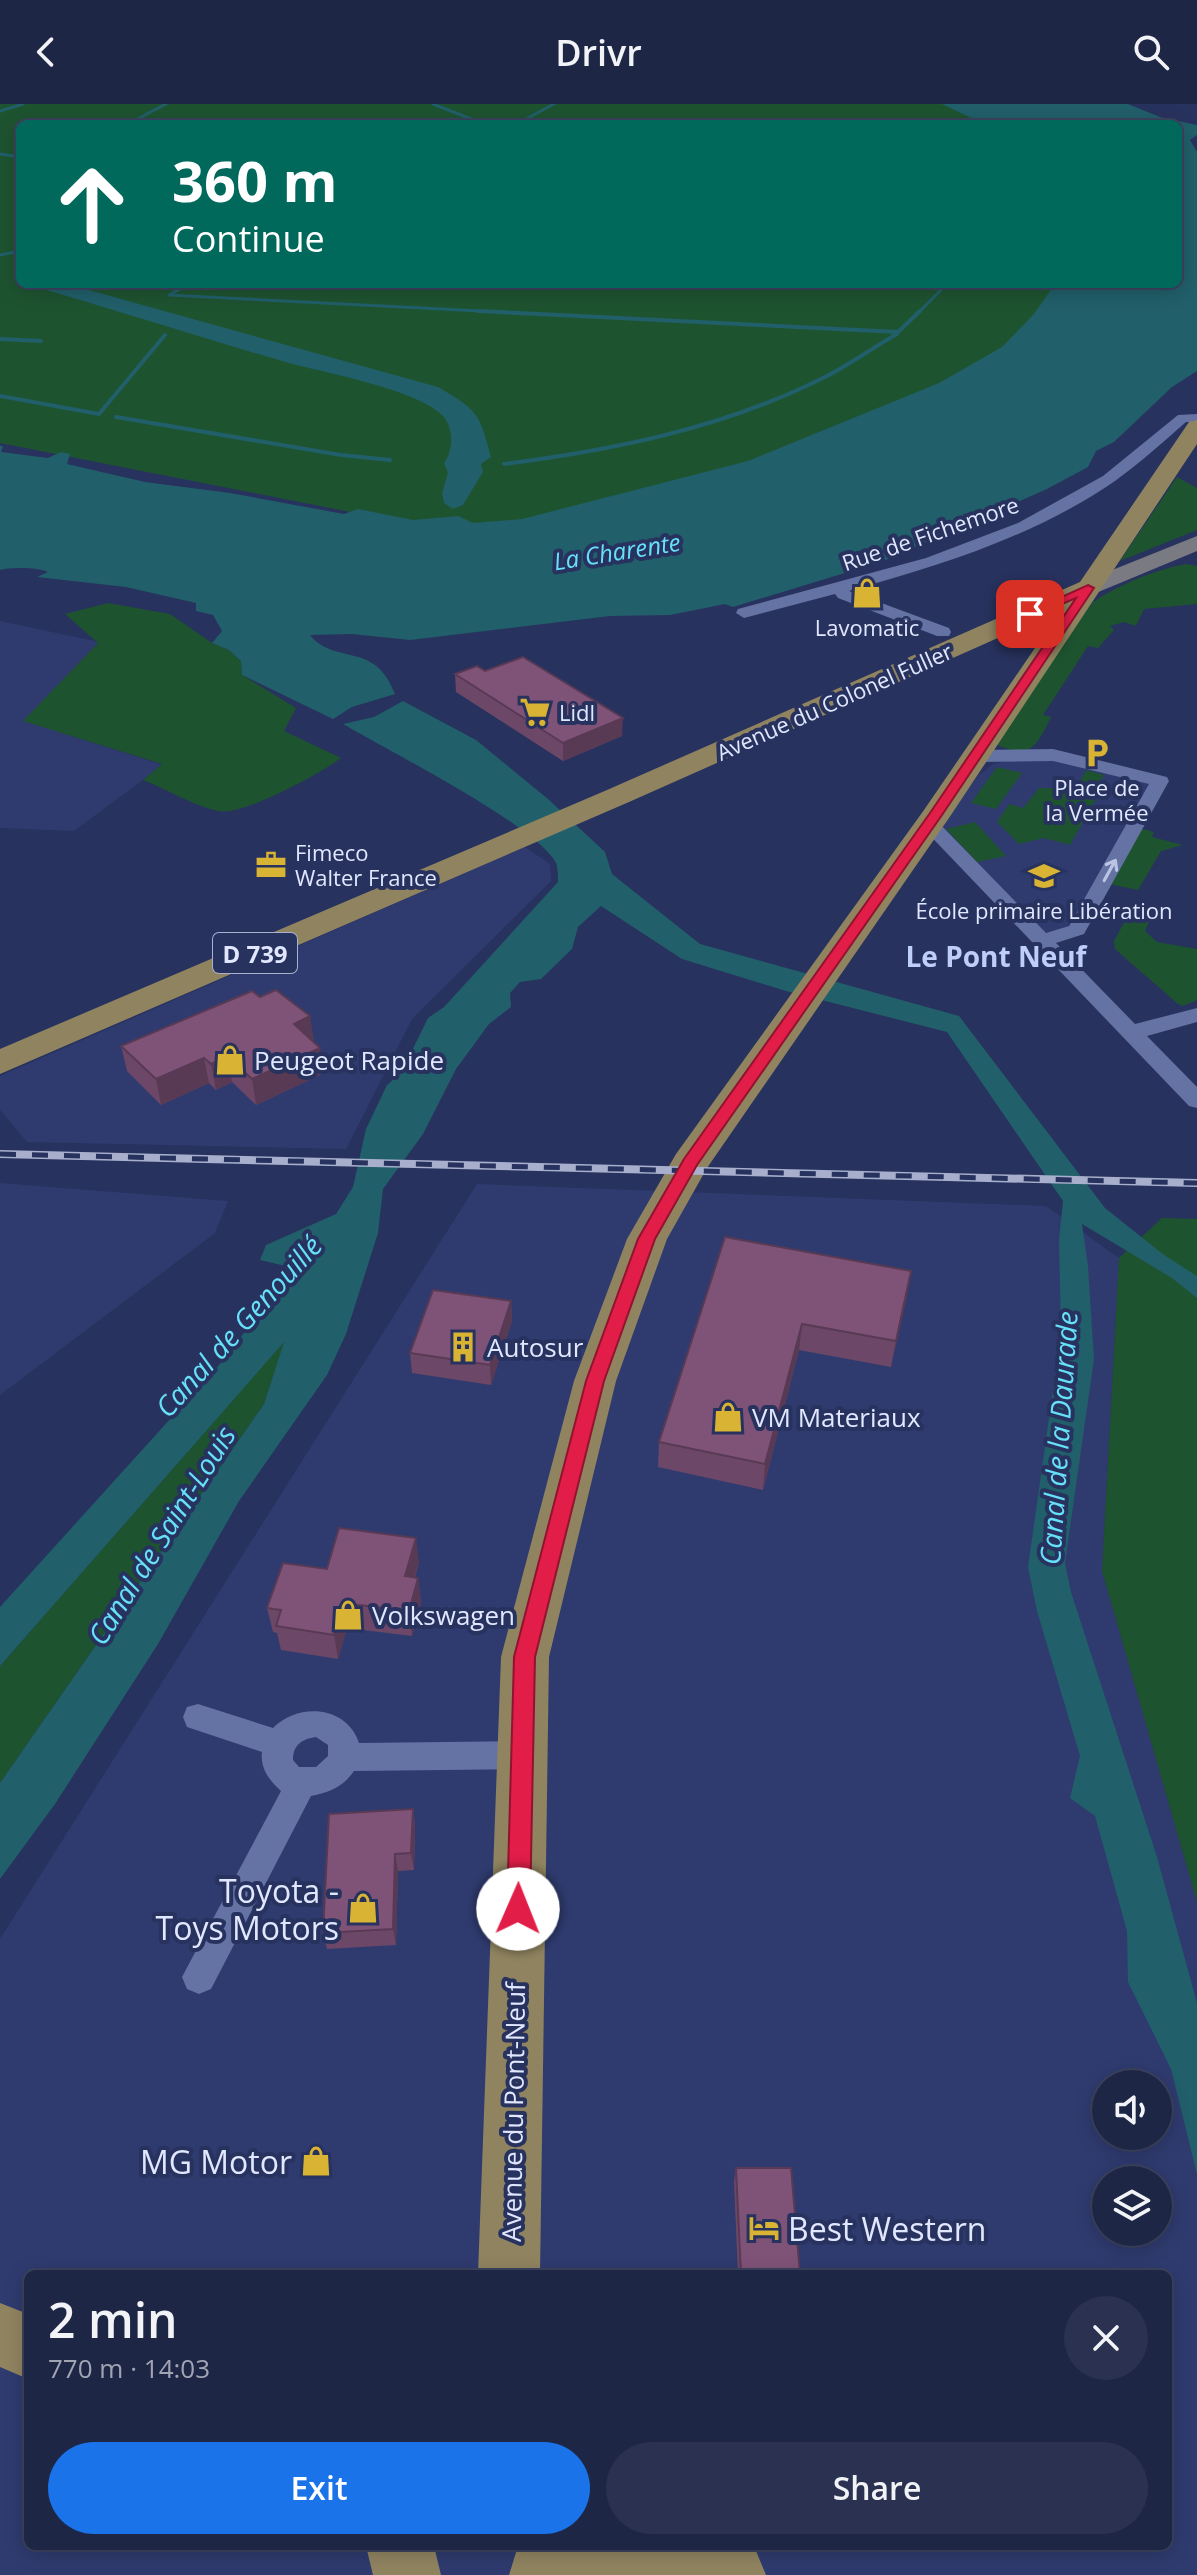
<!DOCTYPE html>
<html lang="en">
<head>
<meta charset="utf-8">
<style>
	:root { --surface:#1e2646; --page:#2b3251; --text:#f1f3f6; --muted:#a1a5b3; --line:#3c435f; --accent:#1a73e8 }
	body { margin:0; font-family:"Open Sans",sans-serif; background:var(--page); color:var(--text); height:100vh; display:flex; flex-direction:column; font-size:30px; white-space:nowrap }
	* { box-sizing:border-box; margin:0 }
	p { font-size:26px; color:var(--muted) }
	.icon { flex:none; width:44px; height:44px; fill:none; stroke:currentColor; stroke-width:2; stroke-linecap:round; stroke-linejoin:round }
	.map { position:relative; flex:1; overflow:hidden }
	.side { position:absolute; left:24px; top:2166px; width:1148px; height:280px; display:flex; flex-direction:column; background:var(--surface); border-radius:12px; box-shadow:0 4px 20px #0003,0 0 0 2px var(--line) }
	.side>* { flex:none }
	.hud { position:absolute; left:16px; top:16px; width:1166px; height:168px; border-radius:12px; box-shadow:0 4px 20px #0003,0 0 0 2px var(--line); background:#00695c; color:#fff; overflow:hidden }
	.buttons { position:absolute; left:1092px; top:1966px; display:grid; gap:16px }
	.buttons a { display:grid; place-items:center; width:80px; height:80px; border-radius:50%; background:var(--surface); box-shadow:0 4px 20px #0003,0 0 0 2px var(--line); font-size:40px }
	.pin { position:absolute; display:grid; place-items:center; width:68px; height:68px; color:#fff; margin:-34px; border-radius:16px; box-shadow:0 4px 12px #0006 }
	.me { position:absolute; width:88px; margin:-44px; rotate:1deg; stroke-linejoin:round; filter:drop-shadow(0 0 6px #0008) }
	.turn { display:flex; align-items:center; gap:28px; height:168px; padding:0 24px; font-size:36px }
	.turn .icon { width:104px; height:104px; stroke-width:2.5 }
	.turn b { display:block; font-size:56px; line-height:68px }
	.round { display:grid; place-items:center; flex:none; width:84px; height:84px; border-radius:42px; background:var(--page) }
	.headline { display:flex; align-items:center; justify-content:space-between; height:136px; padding:0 24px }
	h1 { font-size:48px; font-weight:600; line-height:60px }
	.primary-button { display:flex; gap:16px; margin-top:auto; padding:16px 24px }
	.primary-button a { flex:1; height:92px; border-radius:48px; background:var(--accent); color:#fff; font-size:32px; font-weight:600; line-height:92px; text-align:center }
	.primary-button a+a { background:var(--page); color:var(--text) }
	header { display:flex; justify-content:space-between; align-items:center; height:104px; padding:0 24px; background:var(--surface); font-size:36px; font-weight:600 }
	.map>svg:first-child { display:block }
</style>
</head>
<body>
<header><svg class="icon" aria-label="back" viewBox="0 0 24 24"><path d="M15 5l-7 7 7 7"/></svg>Drivr<svg class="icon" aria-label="search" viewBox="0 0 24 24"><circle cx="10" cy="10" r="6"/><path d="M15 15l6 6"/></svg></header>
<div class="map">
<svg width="1197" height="2471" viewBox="0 0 1197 2471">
	<rect width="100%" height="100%" fill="#28325e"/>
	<g fill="#2f3b6f" fill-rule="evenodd">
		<polygon points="0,517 99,538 24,617 163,661 74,727 0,724"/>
		<polygon points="1035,650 1160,677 1067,823 1044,829 939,722 979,671 993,660"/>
		<polygon points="525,743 550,760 551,777 412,915 346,1045 27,1038 0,1006 0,972"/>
		<polygon points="0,1079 228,1097 215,1129 0,1291"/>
		<path d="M 477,1080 L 1046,1102 L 1119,1154 L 1102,1467 L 1197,1798 L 1197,2471 L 0,2471 L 0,1835 ZM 1106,1980 L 1158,1980 L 1158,2032 L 1106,2032 ZM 1106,2076 L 1158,2076 L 1158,2128 L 1106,2128 ZM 28,2170 L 1168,2170 L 1168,2442 L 28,2442 Z"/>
	</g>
	<g fill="#1e5330">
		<polygon points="0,0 954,0 996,20 20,20 20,180 1099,180 1099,187 781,374 457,429 0,339"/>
		<polygon points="1177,373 1197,384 1197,426 1120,457"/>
		<path d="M 1186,460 L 1197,462 L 1197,500 L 1144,505 L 1136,522 L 1124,518 L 1110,522 L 1114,526 L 1098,544 L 1088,542 L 1043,611 L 1051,613 C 1035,646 1029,656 993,639 L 1093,498 C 1120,480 1154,466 1186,460 Z"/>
		<path d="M 108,499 L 170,510 L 212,539 L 229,546 L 241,557 L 242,571 L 296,604 L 284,627 L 341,654 C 320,670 243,712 218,707 C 193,702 167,685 143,676 L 162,660 L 23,617 L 98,539 L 65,510 Z"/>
		<polygon points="997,663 1022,669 996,705 971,699"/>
		<polygon points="1087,666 1104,671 1092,691 1097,693 1070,741 1044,734 1019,740 997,718 1009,700 1023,704 1039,684 1075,684"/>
		<polygon points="975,718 1006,752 977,758 946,725"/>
		<polygon points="1140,724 1154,728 1152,733 1183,741 1161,747 1138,786 1109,780"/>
		<polygon points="1133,802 1154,805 1145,827 1157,838 1197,845 1197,896 1183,902 1178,900 1115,845 1114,837"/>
		<polygon points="1162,1114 1197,1115 1197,1798 1102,1467 1119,1154"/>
		<polygon points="285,1236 264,1300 0,1679 0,1562"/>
	</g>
	<g fill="#215f6a">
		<path d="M 942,0 L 1128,0 L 1160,13 L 1197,21 L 1197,31 L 1190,36 L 1197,48 L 1197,267 L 1172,283 L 1114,338 L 1096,347 L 1088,363 L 1047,385 L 881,458 L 733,503 L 725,500 L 670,511 L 610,512 L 410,536 L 352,530 L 310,531 C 335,562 375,536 395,590 L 352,603 L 333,615 L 242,571 L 241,557 L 229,546 L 212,539 L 222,527 L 213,511 L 196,507 L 196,499 L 126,483 L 37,473 L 48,468 C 39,463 10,463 0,466 L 0,341 L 3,343 L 1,348 L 48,354 L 61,348 L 70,350 L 67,360 L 145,378 L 230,389 L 344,410 L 358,405 L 413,416 L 458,412 L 473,419 L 522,415 L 748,357 L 939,279 L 1002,243 L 1034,210 L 1055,180 L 1178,180 L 1178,20 L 984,20 Z"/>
		<path d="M 26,180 L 67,180 L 438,283 C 477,306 480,309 491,353 L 481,360 L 483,368 L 463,401 L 453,405 L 444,399 L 442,389 L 448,369 L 444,359 C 453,347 454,326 444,313 C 420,286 326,269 289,259 C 201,234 114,205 26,180 Z"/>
		<path d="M 403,597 L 476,636 L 548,695 L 605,748 L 612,770 L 700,840 L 959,912 L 1105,1104 L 1164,1151 L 1197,1172 L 1197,1194 L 1172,1174 L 1082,1120 L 1088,1162 L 1094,1255 L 1065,1459 L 1071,1488 L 1157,1753 L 1197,1899 L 1197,2070 L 1171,1965 L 1128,1878 L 1127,1827 L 1095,1712 L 1070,1694 L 1080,1652 L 1037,1507 L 1028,1463 L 1061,1229 L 1059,1136 L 1063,1097 L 947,928 L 786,887 L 682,855 L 601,802 L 578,823 L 572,845 L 541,875 L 520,878 L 510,889 L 511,903 L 489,920 L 456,965 L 423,1030 L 383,1085 L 378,1129 L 346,1230 L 327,1271 L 239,1397 L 158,1540 L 55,1700 L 0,1775 L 0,1679 L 264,1300 L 284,1238 L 0,1562 L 0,1503 L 219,1261 L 294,1164 L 260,1156 L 266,1141 L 336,1110 L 353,1083 L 366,1025 L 387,981 L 401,969 L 428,914 L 444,903 L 558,778 C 558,772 558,764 556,759 C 536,721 387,646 343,620 L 374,613 Z"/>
	</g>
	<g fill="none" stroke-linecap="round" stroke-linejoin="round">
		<g stroke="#215f6a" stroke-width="3">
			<polyline points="433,0 484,20"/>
			<polyline points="0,7 23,0"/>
			<polyline points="128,20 166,0"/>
			<polyline points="517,20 554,0"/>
			<polyline points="0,50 20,53"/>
			<polyline points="0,151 20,147"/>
			<polyline points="189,180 169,191 518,209"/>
			<polyline points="918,209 947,180"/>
		</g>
		<g stroke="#215f6a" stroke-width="4">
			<polyline points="478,207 898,228 920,207"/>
			<polyline points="0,235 41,237"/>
			<polyline points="0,292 99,310 165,231"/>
			<polyline points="116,313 341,351 390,356"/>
			<path d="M 504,360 C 614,346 723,324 823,274 C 849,261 872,244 897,230"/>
		</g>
		<g fill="#6472a4" fill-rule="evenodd">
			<path d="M 1197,310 L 1197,318 L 1186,318 C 1163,338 1140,359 1115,377 C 1035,432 942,461 849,487 L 949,524 L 951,528 L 949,532 L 937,532 L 838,494 L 835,490 L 744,514 L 736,509 L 738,505 L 926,454 L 1018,419 L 1103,372 L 1178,311 Z"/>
			<polygon points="1053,645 1167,673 1169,677 1084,830 1056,839 1135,920 1197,904 1197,918 1147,932 1197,983 1197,1004 1189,1002 919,720 922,716 936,716 1046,829 1069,822 1149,680 1053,657 977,658 968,652 977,646"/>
			<path d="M 198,1600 L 273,1624 C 299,1598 347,1602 359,1639 L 522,1637 L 533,1641 L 538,1651 L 533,1661 L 522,1665 L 354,1667 C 343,1683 330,1688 311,1692 L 211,1885 L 199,1890 L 187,1885 L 182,1873 L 281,1687 C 269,1676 260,1664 262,1648 L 187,1623 L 183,1613 L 187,1603 ZM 316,1633 L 328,1641 L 328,1652 L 316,1663 L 299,1663 L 293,1656 C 293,1641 302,1635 316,1633 Z"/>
		</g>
		<polygon fill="#7a7b82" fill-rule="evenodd" points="1197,432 1197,447 1096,489 1080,489 1076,484 1080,479"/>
		<g fill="#908460" fill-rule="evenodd">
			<polygon points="1197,316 1197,340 951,711 707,1064 667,1135 616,1277 549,1553 540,2170 478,2170 501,1553 574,1277 627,1135 676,1050 924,706 1061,506 629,698 0,970 0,945 607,686 1080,478 1189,318"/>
			<polygon points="0,2199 28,2210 28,2275 0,2263"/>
			<polygon points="366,2442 434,2442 441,2471 373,2471"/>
			<polygon points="518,2442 746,2442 756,2447 766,2471 509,2471"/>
		</g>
		<g stroke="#a7afcc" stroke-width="8">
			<polyline id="rail" points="0,1050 1197,1079"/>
		</g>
		<use href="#rail" stroke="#28325e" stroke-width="5" stroke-dasharray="16" stroke-linecap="butt"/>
	</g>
	<g fill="#6d4767">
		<polygon points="455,570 622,632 563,657 456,588"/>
		<polygon points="314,938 324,969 256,1001 232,978 216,986 209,979 161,1001 127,967 121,942"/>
		<polygon points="725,1133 911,1167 891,1263 799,1246 763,1386 658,1363 659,1338"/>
		<polygon points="511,1197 512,1217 491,1281 412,1269 410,1249"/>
		<polygon points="419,1458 415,1474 418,1474 421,1499 412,1532 347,1524 338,1555 281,1546 277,1529 273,1528 267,1504 327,1465"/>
		<polygon points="413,1705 415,1723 414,1766 398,1767 396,1841 327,1845 323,1829"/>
		<polygon points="736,2064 800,2170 738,2170 734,2078"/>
	</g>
	<g fill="#593a54">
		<polygon points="623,614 622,632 563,657 563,639"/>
		<polygon points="310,912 314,938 294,920"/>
		<polygon points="320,944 324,969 256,1001 252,975"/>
		<polygon points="228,953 232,978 216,986 211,960"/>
		<polygon points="204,954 209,979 161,1001 156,975"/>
		<polygon points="911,1167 907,1193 891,1263 896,1237"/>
		<polygon points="511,1197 512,1217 491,1281 490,1261"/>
		<polygon points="802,1220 799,1246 763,1386 765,1360"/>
		<polygon points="416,1434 419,1458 408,1497 405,1472"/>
		<polygon points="418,1474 421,1499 412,1532 409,1507"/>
		<polygon points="343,1499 347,1524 338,1555 334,1531"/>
		<polygon points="413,1705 415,1723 414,1766 411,1749"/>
		<polygon points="395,1750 398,1767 396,1841 393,1825"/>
	</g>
	<g fill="#7f5378" stroke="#593a54" stroke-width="2">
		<polygon points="523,553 623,614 563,639 455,570 477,562 485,567"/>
		<polygon points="276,886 310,912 294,920 320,944 252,975 228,953 211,960 204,954 156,975 121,942 252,887 260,893"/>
		<polygon points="725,1133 911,1167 896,1237 802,1220 765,1360 659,1338"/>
		<polygon points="433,1186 511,1197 490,1261 410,1249"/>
		<polygon points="339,1424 416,1434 405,1472 418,1474 409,1507 343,1499 334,1531 276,1522 281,1506 267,1504 283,1459 327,1465"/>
		<polygon points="413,1705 411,1749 395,1750 393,1825 323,1829 329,1710"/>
		<polygon points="736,2064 791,2064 800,2170 741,2170"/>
	</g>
	<defs><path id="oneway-shaft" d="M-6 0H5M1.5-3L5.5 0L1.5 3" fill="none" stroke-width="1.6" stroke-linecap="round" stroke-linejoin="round" transform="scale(2)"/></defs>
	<use stroke="#bbc4e3" href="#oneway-shaft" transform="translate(1110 766) rotate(-61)"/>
	<polygon fill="#e11d48" stroke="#92132f" stroke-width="2" points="1088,481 1094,484 942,711 697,1061 655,1135 604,1277 535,1553 530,1805 526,1812 518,1816 510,1812 507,1805 514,1553 586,1277 638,1135 684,1055 930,709 1076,494 1034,512 1024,510"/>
	<defs>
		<g id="shop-bare" transform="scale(2.4)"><path d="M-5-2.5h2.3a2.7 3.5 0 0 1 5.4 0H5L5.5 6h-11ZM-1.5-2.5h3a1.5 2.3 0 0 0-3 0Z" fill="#d9b434" stroke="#28325e" stroke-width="2.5" paint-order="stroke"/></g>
		<g id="supermarket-bare" transform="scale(2.4)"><path d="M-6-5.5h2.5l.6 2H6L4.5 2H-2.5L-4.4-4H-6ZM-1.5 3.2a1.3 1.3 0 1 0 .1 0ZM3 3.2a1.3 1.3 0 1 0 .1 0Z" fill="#d9b434" stroke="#28325e" stroke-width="2.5" paint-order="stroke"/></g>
		<g id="parking-bare" transform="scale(2.4)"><path d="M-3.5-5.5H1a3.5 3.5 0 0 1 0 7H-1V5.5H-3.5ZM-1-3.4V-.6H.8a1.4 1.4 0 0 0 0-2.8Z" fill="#d9b434" stroke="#28325e" stroke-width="2.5" paint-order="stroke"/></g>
		<g id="office-bare" transform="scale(2.4)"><path d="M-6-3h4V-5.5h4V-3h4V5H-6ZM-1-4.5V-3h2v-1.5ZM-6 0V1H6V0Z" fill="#d9b434" stroke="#28325e" stroke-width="2.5" paint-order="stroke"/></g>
		<g id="school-bare" transform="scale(2.4)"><path d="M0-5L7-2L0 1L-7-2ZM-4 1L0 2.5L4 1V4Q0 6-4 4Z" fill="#d9b434" stroke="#28325e" stroke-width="2.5" paint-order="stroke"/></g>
		<g id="building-bare" transform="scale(2.4)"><path d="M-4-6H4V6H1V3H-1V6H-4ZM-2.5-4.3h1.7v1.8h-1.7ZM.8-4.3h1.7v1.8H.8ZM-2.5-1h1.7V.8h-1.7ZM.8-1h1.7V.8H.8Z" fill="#d9b434" stroke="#28325e" stroke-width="2.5" paint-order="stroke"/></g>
		<g id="hotel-bare" transform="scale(2.4)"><path d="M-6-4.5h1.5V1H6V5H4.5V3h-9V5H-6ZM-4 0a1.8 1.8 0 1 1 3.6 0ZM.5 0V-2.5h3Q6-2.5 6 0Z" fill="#d9b434" stroke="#28325e" stroke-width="2.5" paint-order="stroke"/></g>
	</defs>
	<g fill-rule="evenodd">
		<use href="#shop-bare" x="867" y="489"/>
		<use href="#supermarket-bare" x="535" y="608"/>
		<use href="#parking-bare" x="1097" y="649"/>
		<use href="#office-bare" x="271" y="761"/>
		<use href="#school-bare" x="1044" y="772"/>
		<use href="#shop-bare" x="230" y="956"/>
		<use href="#building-bare" x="463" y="1243"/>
		<use href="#shop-bare" x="728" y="1313"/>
		<use href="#shop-bare" x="348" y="1511"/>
		<use href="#shop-bare" x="363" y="1804"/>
		<use href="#shop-bare" x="316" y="2057"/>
		<use href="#hotel-bare" x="764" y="2124"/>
	</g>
	<g text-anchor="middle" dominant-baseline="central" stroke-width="8" stroke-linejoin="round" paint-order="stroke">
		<g font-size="22" fill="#e0e7fe" stroke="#28325e">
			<text transform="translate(930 429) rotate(-19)">Rue de Fichemore</text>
			<text transform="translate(834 597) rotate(-24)">Avenue du Colonel Fuller</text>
		</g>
		<g font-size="22" fill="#e0e7fe" stroke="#28325e">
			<text x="867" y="523">Lavomatic</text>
			<text x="559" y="608" text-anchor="start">Lidl</text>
			<text x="1097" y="683">Place de<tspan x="1097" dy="25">la Vermée</tspan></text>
			<text x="295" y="748" text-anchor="start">Fimeco<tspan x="295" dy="25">Walter France</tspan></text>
			<text x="1044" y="806">École primaire Libération</text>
		</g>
		<g font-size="24" font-style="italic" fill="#66e1f9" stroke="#28325e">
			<text transform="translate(617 447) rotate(-9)">La Charente</text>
		</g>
		<rect fill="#28325e" stroke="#a9b1ce" stroke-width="2" x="213" y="829" width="84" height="40" rx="6"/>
		<g font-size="24" font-weight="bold" fill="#e0e7fe">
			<text x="255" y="849">D 739</text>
		</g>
		<g font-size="26" fill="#e0e7fe" stroke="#28325e" text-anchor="start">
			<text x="254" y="956">Peugeot Rapide</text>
			<text x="487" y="1243">Autosur</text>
			<text x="752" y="1313">VM Materiaux</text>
			<text x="372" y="1511">Volkswagen</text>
		</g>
		<g font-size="26" fill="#e0e7fe" stroke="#28325e">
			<text transform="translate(513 2008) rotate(-89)">Avenue du Pont-Neuf</text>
		</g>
		<g font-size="28" font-weight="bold" fill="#bfcdf9" stroke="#28325e">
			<text x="996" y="852">Le Pont Neuf</text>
		</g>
		<g font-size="28" font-style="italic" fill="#66e1f9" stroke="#28325e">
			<text transform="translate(238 1222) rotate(-48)">Canal de Genouillé</text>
			<text transform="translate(1058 1334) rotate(-86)">Canal de la Daurade</text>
			<text transform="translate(161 1431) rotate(-58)">Canal de Saint-Louis</text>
		</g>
		<g font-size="32" fill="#e0e7fe" stroke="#28325e" text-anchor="end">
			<text x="339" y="1786">Toyota -<tspan x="339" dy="37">Toys Motors</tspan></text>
			<text x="292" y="2057">MG Motor</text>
			<text x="788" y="2124" text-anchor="start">Best Western</text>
		</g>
	</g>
</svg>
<div class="buttons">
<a><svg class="icon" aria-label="sound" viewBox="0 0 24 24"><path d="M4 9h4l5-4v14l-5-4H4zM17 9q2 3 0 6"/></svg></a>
<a><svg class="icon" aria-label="layers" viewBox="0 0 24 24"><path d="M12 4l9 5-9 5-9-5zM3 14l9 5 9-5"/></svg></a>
</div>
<div class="pin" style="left:1030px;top:510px;background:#d93025"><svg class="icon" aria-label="arrive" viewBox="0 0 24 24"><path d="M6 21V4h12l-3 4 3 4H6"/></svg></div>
<svg class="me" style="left:518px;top:1805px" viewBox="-20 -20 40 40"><circle r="19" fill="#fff"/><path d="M0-13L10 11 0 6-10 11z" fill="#e11d48"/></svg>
<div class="hud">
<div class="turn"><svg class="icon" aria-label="ahead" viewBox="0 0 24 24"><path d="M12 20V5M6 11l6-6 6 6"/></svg><div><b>360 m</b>Continue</div></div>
</div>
<section class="side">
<div class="headline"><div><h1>2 min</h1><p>770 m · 14:03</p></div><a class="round"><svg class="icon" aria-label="close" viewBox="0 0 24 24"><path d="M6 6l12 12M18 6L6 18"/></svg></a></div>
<div class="primary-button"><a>Exit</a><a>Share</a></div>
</section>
</div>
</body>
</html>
